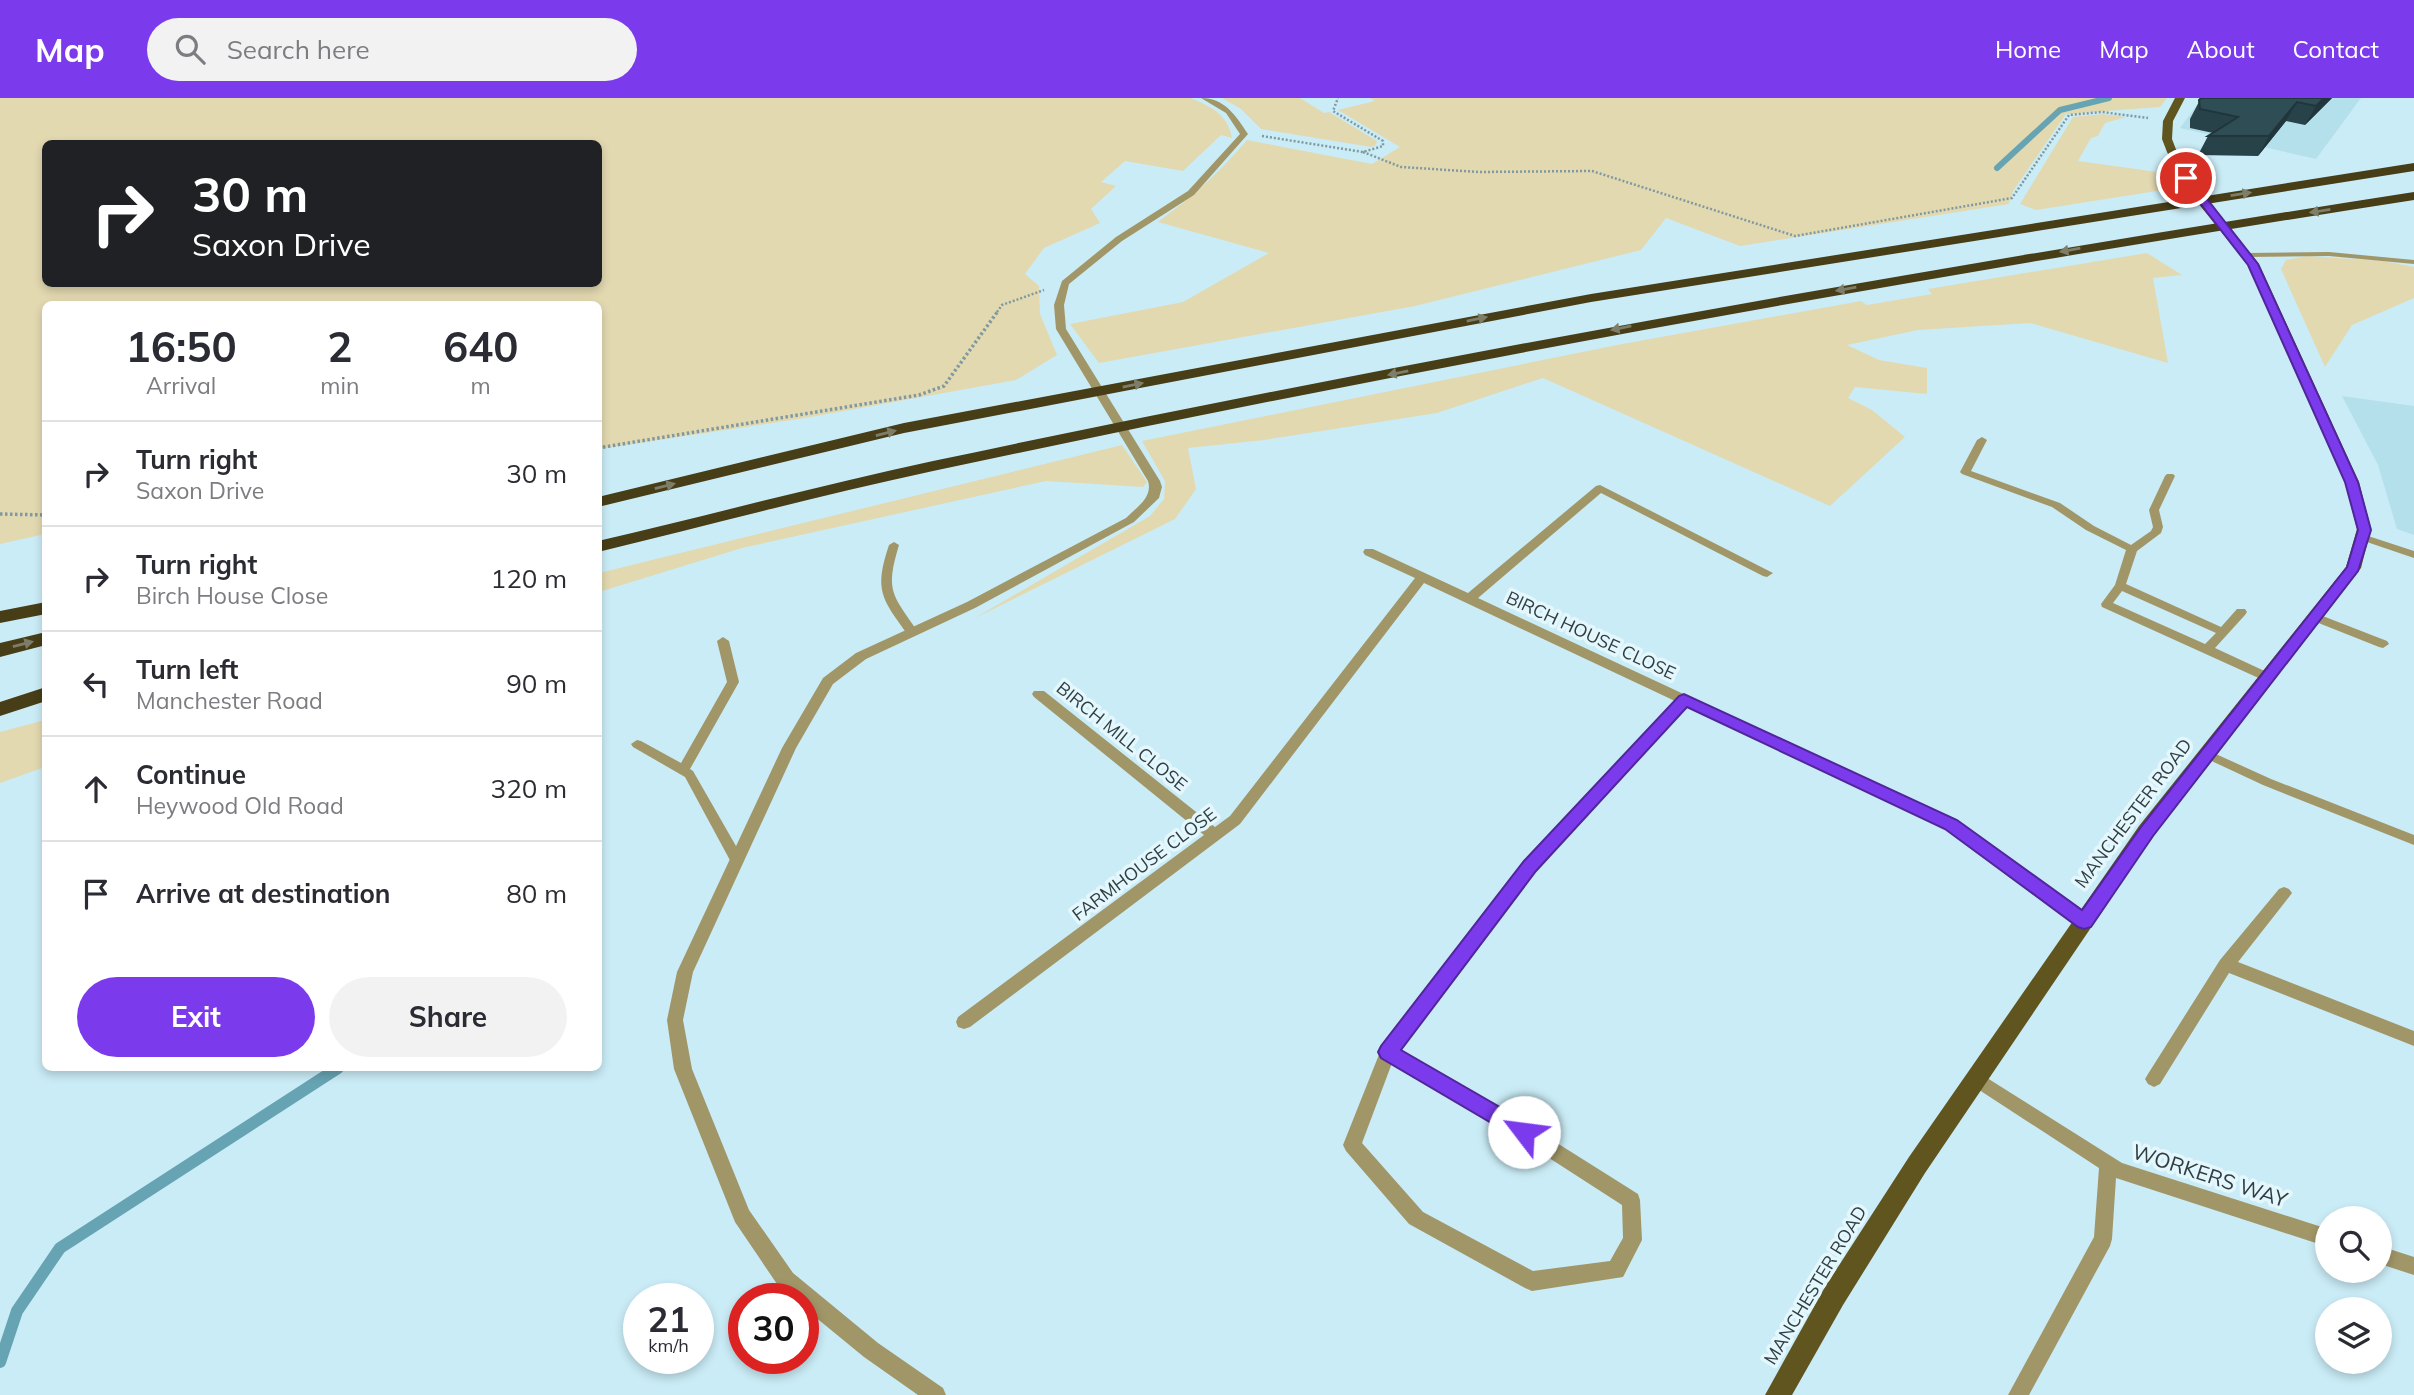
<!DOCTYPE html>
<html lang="en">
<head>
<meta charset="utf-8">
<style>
	:root { --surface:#fff; --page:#f2f2f3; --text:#2b2b33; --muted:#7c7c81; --line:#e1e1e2; --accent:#7c3aed }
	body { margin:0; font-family:Mulish,sans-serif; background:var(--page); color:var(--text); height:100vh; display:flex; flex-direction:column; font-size:26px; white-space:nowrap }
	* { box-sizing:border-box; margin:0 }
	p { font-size:23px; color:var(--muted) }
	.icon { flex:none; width:38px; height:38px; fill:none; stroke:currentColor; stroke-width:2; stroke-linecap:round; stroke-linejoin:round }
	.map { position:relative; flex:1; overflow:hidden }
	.panel { position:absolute; left:42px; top:203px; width:560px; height:770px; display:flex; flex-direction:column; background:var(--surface); border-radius:10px; box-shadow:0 4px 10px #0003 }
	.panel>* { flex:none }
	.top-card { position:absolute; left:42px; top:42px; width:560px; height:147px; border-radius:10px; box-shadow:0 4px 10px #0003; background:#202124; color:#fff; overflow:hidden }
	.fabs { position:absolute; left:2315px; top:1108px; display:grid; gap:14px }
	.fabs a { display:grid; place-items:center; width:77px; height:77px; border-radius:50%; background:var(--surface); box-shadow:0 4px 10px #0003; font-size:35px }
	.speed { position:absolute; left:623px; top:1185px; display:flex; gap:14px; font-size:35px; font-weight:700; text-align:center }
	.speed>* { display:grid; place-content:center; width:91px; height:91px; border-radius:50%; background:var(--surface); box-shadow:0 4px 10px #0003; line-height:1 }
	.speed small { font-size:18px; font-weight:400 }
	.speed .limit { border:10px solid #d22; background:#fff; color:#111 }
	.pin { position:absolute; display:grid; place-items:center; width:60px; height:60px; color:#fff; margin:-30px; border:4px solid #fff; border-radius:50%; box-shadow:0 2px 7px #0007 }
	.me { position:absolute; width:77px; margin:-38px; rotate:300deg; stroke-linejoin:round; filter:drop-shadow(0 0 5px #0008) }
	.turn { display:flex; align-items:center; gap:24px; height:147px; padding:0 35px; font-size:32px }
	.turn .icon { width:91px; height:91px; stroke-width:2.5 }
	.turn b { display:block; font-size:49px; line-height:60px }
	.eta { display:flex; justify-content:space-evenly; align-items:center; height:119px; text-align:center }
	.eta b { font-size:42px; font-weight:700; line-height:49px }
	.primary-button { display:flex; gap:14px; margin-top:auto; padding:14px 35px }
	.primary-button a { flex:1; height:80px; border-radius:42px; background:var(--accent); color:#fff; font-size:28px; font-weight:700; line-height:80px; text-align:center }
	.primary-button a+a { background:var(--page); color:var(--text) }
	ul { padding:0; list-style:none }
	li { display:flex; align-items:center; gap:21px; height:105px; padding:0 35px; border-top:2px solid var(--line) }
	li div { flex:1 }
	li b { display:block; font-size:26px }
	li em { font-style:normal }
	header { display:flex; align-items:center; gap:42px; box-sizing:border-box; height:98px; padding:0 35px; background:var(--accent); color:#fff }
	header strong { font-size:33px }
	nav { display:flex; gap:38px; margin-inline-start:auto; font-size:24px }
	.search { width:490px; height:63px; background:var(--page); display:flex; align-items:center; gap:18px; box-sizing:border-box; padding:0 24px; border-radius:38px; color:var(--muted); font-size:26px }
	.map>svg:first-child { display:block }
</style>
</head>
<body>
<header>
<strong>Map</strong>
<div class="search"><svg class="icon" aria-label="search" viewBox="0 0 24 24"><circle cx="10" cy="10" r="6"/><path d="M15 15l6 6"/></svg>Search here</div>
<nav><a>Home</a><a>Map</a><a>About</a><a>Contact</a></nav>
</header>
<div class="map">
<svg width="2414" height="1297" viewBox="0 0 2414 1297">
	<rect width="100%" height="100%" fill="#caecf6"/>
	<g fill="#b4e0ec">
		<polygon points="2202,0 2361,0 2316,61 2180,30"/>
		<polygon points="2342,298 2414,308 2414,437 2397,431 2378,367"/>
	</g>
	<g fill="#e2d9b1" fill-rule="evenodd">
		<path d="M 0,0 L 1191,0 C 1211,9 1228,16 1232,40 L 1221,37 L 1183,73 L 1125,63 L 1101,84 L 1116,88 L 1091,111 L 1100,125 L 1044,150 L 1025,176 L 1039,188 L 1040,216 L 1057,257 L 1016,282 L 805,320 L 599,351 L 598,206 L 46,206 L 45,436 L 0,446 ZM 46,46 L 598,46 L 598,186 L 46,186 Z"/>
		<polygon points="1222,0 1300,0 1324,15 1329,14 1377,43 1376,47 1371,49 1261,31 1241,11"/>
		<path d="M 1370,0 L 2167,0 L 2160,9 L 2066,16 L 2013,93 L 2009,106 L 1740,148 L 1666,120 L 1641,152 L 1415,208 L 1099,265 L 1070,226 L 1183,204 L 1269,155 L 1158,124 C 1192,99 1220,74 1247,42 L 1372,66 L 1400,49 L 1338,12 L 1375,3 Z"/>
		<polygon points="2103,16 2126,19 2105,25 2098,38 2091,40 2078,63 2172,76 2182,89 2036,112 2020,106 2073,19"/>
		<polygon points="2147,155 2182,177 2153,180 2168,265 2030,225 1918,232 1847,247 1879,262 1927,270 1927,296 1855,289 1848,300 1872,312 1905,339 1830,408 1543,280 1437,315 1264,342 1188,350 1196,391 1175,421 973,521 1150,418 1164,401 1165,383 1142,343 1617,247 1861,203 1867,207 1932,196 1928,191"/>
		<polygon points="2307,158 2383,163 2414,169 2414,200 2352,227 2325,269 2281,171 2286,162"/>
		<polygon points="1122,347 1147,384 1143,389 1046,383 742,450 599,494 599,475"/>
		<polygon points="45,622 45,669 0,685 0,634"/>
	</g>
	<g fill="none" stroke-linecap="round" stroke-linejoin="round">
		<polyline stroke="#67a4b3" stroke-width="6" points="1997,70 2060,12 2109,0"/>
		<polyline stroke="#67a4b3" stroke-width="12" points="0,1264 17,1213 60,1150 338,970"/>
		<g stroke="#8099a0" stroke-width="2.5" stroke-dasharray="2 2" stroke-linecap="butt">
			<polyline points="1262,38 1363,54 1383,48 1383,43 1333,13 1338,0"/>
			<polyline points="1363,54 1401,69 1479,74 1592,73 1795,138 2012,100 2069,17 2102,14 2148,20"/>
			<polyline points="997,214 1002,207 1044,192"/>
		</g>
		<g stroke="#8099a0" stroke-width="3.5" stroke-dasharray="2.5 2.5" stroke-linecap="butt">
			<polyline points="598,350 919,297 944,288 998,213"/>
			<polyline points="0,416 46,417"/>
		</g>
		<g fill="#a19668" fill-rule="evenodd">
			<polygon points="2329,154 2414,162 2414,166 2329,158 2247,159 2243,157 2247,155"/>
			<path d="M 1982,339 L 1987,342 L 1971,373 L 2060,405 L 2094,428 L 2131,447 L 2151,433 L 2153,429 L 2149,412 L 2165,378 L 2167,376 L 2173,376 L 2175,378 L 2159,412 L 2163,429 L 2161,435 L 2137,453 L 2126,486 L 2221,529 L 2237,511 L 2245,511 L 2247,514 L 2245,517 L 2215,550 L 2271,576 L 2273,579 L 2271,582 L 2263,582 L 2102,509 L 2101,506 L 2115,487 L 2126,452 L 2086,432 L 2052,409 L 1962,376 L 1960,374 L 1977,342 ZM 2122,493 L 2216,535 L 2205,546 L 2113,505 Z"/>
			<polygon points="2362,436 2414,453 2414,460 2358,441 2358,437"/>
			<path d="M 894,444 L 899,447 C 885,493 892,496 918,534 L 912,538 L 908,537 C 881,500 874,492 889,447 Z"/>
			<polygon points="2315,515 2387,543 2389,546 2383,550 2379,549 2311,522 2309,519 2311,516"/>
			<polygon points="723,539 729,543 739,584 690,671 693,673 744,762 742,766 732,766 685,679 633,649 631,646 637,642 641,643 681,665 727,584 717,543"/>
			<polygon points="2207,652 2271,681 2414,737 2414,747 2263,687 2203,659 2201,656 2203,653"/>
		</g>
		<g fill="#a19668" fill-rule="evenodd">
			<path d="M 1201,0 C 1225,0 1236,18 1248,36 L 1194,97 L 1122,143 L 1069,186 L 1064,207 L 1066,231 L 1160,383 L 1162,389 L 1159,400 L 1134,424 L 975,510 L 866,561 L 833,586 L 796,650 L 693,874 L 683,922 L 692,971 L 749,1112 L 793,1175 L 878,1245 L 943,1290 L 946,1297 L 918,1297 L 864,1259 L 803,1209 L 803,1200 L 793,1200 L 779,1189 L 735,1124 L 674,971 L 667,922 L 677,874 L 782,650 L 823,580 L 856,555 L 967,504 L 1126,420 C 1137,409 1153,399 1148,383 L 1056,231 L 1054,207 L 1062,183 L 1116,139 L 1188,93 L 1240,36 L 1226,15 Z"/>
			<path d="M 1600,387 L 1773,475 L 1767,479 L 1763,478 L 1601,395 L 1478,500 L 1956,723 L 2090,819 L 2092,824 L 2090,829 L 2084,830 L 2078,829 L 1946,731 L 1686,608 L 1535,772 L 1400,952 L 1530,1028 L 1638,1096 L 1640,1102 L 1642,1142 L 1623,1179 L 1532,1193 L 1525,1190 L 1409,1126 L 1346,1053 L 1343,1047 L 1382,949 L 1525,764 L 1675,603 L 1424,485 L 1240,726 L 970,929 L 964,931 L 958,929 L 956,924 L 958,919 L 1204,737 L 1034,599 L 1032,596 L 1034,593 L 1044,593 L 1215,729 L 1230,718 L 1415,480 L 1365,457 L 1363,454 L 1365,451 L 1373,451 L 1468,495 L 1596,388 ZM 1392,965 L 1518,1040 L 1622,1107 L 1623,1140 L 1610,1163 L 1533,1173 L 1423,1114 L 1362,1045 Z"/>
			<polygon points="2284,789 2289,791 2292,795 2289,799 2238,864 2414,933 2414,948 2229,875 2160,986 2154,989 2148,986 2145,981 2148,976 2220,862 2279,791"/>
			<polygon points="1976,973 2122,1065 2328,1131 2328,1149 2116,1080 2112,1141 2110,1148 2029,1297 2008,1297 2094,1139 2099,1070 1970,986 1967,981 1970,976"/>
			<polygon points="2380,1148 2414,1159 2414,1177 2380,1166"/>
		</g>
		<polygon fill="#60541f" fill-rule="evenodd" points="2175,0 2185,0 2173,23 2172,41 2177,54 2198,91 2259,166 2359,384 2371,431 2361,470 2153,738 1925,1075 1843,1207 1792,1297 1765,1297 1825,1189 1909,1059 2139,728 2346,469 2357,431 2345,384 2248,167 2189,94 2167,54 2162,41 2163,23"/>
		<g fill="#473d17" fill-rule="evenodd">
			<polygon points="2414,65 2414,73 1591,204 904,335 598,409 598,399 904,325 1591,196"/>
			<path d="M 2414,94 L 2414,102 C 1918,179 1424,268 933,373 C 821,397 710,427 598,454 L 598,443 C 710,417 821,387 933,363 C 1424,259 1918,171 2414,94 Z"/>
			<polygon points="46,504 46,516 0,525 0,513"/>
			<polygon points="46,534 46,547 0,559 0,545"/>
			<polygon points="46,589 46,603 0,618 0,604"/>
		</g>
	</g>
	<polygon fill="#284249" points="2201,0 2332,0 2305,27 2286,23 2258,58 2198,57 2208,38 2213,35 2190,30 2190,21"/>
	<g fill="#21363c">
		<polygon points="2324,0 2332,0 2305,27 2316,8"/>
		<polygon points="2297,4 2286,23 2258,58 2269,38"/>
	</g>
	<polygon fill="#2f4d55" stroke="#21363c" stroke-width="2" points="2201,0 2324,0 2316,8 2297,4 2269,38 2208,38 2238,19 2200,11 2199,2"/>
	<defs><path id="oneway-solid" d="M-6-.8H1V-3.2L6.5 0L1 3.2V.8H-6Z" transform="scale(1.75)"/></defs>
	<g fill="#7e7e68">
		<use href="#oneway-solid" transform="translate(2241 96) rotate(-9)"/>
		<use href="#oneway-solid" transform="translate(2320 113) rotate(171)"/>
		<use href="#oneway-solid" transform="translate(2070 152) rotate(170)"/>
		<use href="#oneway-solid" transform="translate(1846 191) rotate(170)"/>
		<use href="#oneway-solid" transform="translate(1477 221) rotate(-11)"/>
		<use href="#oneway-solid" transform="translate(1621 230) rotate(169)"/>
		<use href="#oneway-solid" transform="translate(1398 275) rotate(169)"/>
		<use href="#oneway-solid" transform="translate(1133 287) rotate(-11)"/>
		<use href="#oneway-solid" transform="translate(886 335) rotate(-14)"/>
		<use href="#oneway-solid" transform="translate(665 388) rotate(-14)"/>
		<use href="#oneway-solid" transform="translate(23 546) rotate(-14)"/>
	</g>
	<polygon fill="#7c3aed" stroke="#51269a" stroke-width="2" points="2182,78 2189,78 2258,166 2358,384 2371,432 2358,473 2153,738 2091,829 2084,831 2078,829 1945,731 1687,609 1536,773 1401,952 1531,1027 1534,1034 1531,1040 1524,1043 1517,1040 1381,960 1378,954 1381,948 1524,763 1679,598 1684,596 1957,722 2082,812 2141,729 2347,469 2358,432 2345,384 2248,167 2182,82"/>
	<g text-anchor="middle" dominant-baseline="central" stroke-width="7" stroke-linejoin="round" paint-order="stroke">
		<g font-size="18" fill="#303e42" stroke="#e3f7fd">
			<text transform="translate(1591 537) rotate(25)">BIRCH HOUSE CLOSE</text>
			<text transform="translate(1122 638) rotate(39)">BIRCH MILL CLOSE</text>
			<text transform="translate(2133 715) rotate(-53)">MANCHESTER ROAD</text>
			<text transform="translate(1144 766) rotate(-37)">FARMHOUSE CLOSE</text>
			<text transform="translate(1815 1187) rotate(-59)">MANCHESTER ROAD</text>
		</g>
		<g font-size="21" fill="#303e42" stroke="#e3f7fd">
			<text transform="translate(2210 1077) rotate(18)">WORKERS WAY</text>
		</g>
	</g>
</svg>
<div class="fabs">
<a><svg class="icon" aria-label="search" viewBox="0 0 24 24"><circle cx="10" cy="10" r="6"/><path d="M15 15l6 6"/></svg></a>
<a><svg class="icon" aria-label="layers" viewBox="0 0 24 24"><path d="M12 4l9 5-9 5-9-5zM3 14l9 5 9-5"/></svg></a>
</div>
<div class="speed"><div>21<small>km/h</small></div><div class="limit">30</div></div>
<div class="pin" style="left:2186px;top:80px;background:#d93025"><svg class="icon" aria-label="arrive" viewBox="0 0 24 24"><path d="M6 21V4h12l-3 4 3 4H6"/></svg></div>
<svg class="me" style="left:1524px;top:1034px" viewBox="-20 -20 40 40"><circle r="19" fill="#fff"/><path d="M0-13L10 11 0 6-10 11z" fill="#7c3aed"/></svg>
<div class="top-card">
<div class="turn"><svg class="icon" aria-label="right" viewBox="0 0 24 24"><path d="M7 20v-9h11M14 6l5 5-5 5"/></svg><div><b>30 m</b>Saxon Drive</div></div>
</div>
<section class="panel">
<div class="eta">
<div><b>16:50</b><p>Arrival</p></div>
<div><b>2</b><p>min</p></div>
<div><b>640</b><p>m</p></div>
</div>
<ul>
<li><svg class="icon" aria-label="right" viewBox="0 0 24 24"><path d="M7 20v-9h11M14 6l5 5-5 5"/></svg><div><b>Turn right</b><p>Saxon Drive</p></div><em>30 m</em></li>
<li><svg class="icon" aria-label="right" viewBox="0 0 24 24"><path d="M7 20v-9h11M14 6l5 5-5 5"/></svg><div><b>Turn right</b><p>Birch House Close</p></div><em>120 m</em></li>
<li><svg class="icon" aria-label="left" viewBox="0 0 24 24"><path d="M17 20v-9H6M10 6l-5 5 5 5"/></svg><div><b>Turn left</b><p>Manchester Road</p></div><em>90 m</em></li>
<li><svg class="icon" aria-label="ahead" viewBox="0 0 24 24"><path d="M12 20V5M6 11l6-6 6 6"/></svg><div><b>Continue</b><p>Heywood Old Road</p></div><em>320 m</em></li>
<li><svg class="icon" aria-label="arrive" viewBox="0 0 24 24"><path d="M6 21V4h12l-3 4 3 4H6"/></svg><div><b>Arrive at destination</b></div><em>80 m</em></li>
</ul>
<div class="primary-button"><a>Exit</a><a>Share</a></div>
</section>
</div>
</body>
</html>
